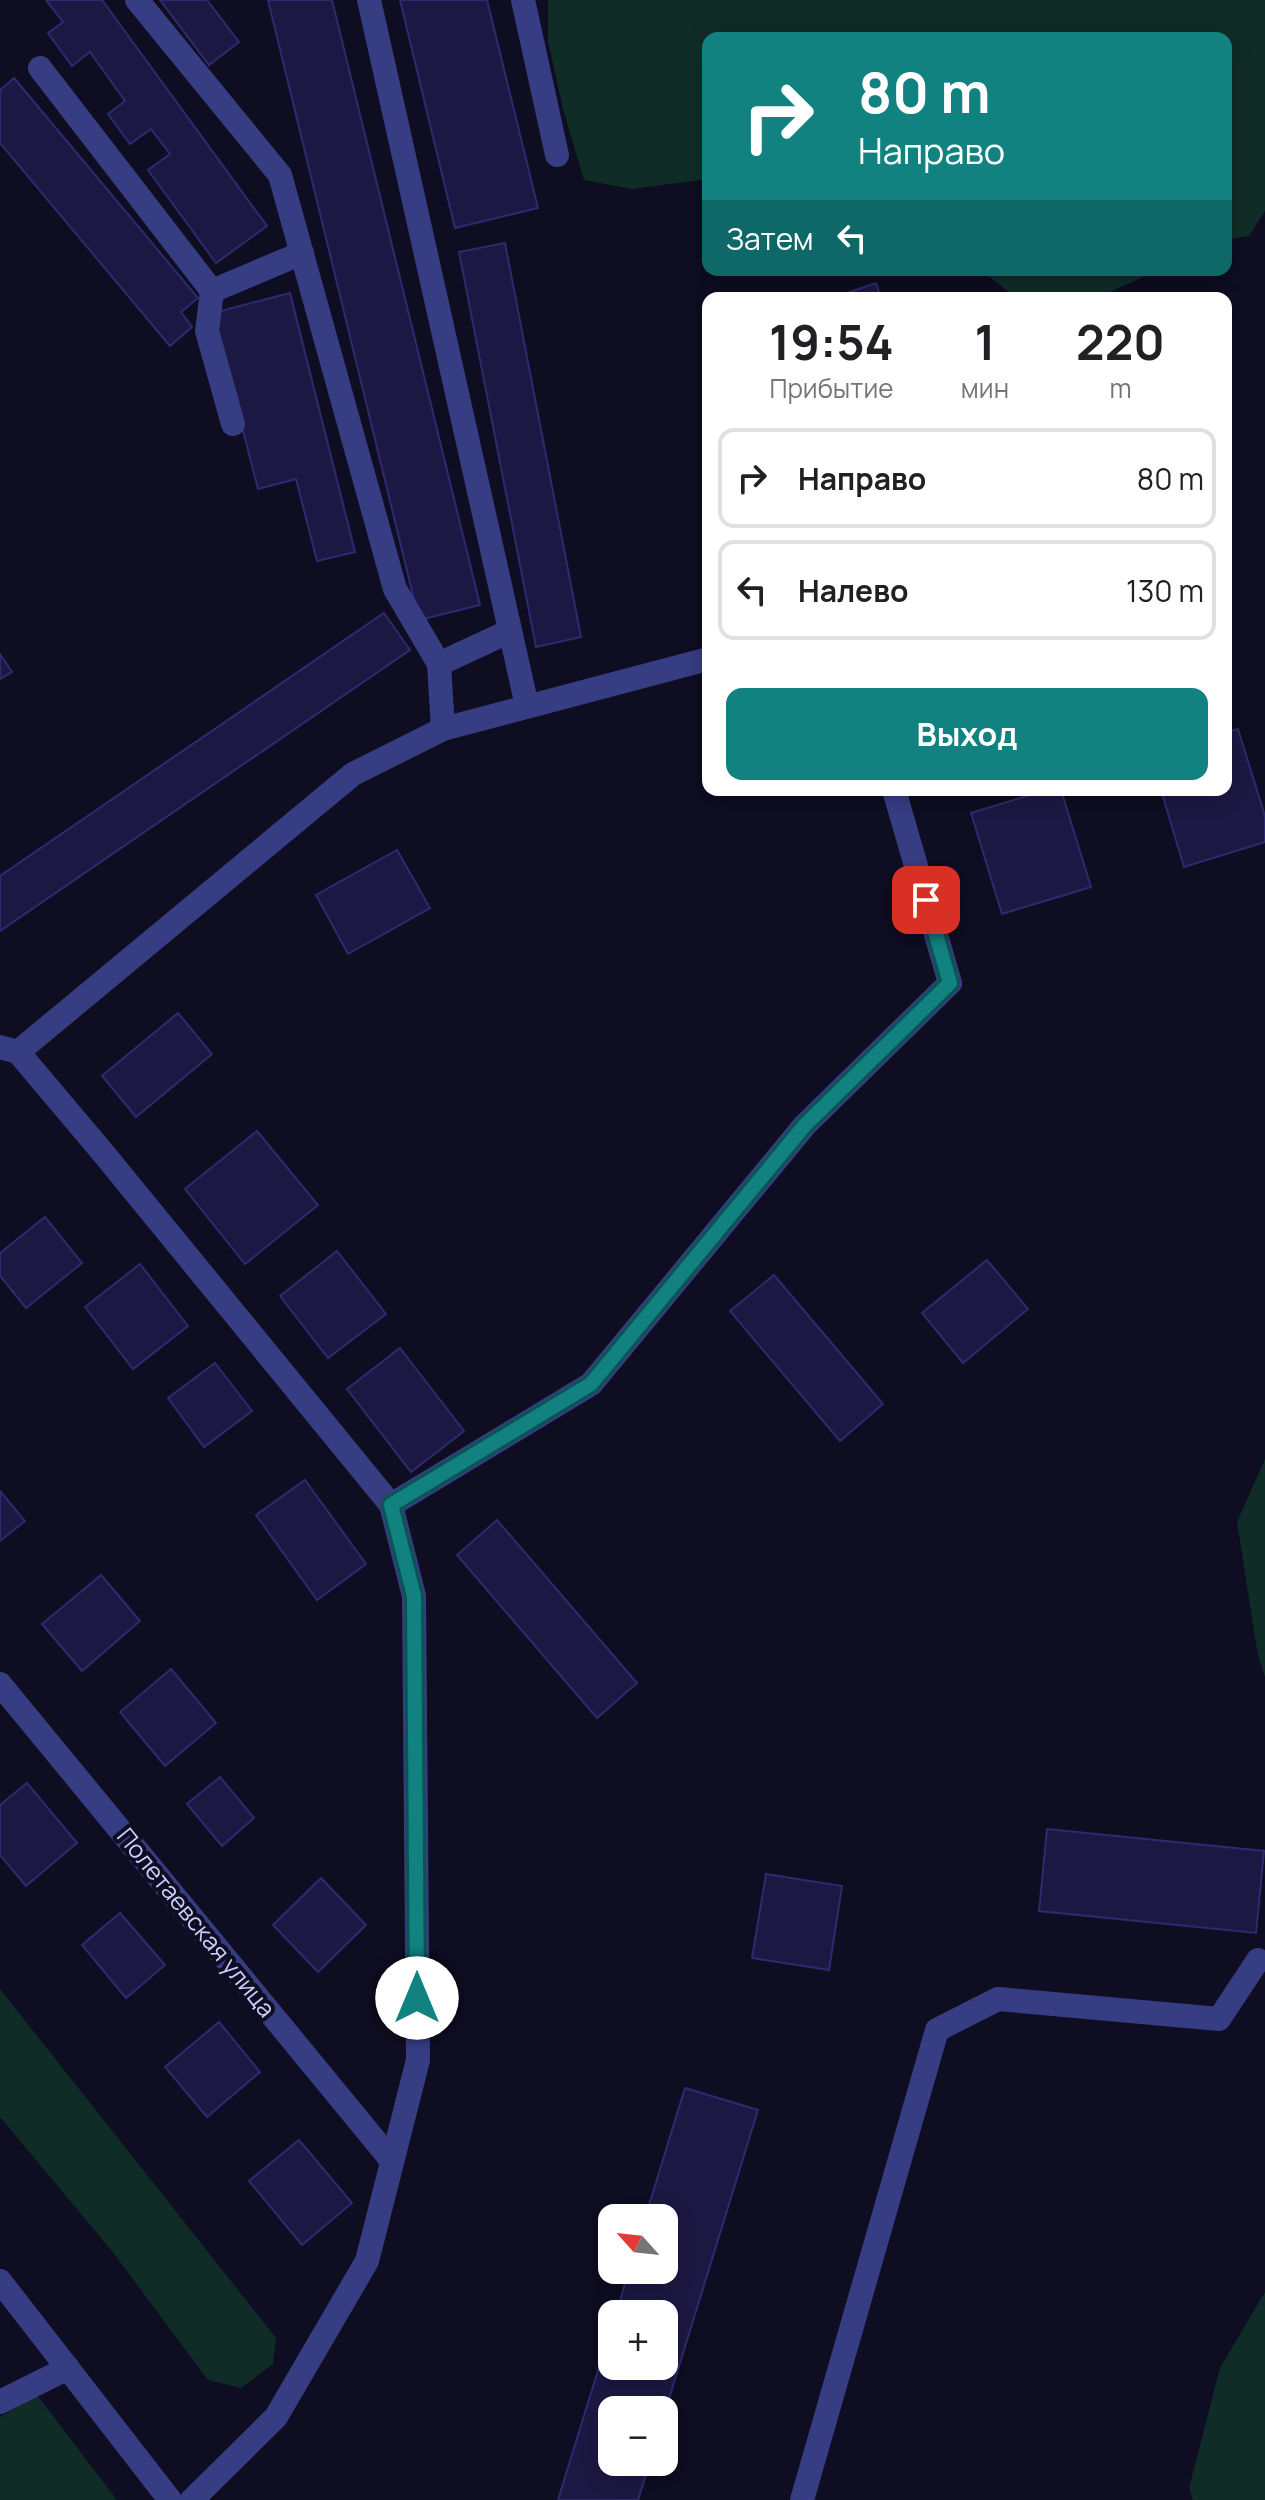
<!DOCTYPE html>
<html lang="ru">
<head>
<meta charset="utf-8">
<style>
	:root { --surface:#fff; --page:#f2f2f2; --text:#202124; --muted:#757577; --line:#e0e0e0; --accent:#128281 }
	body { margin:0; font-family:Manrope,sans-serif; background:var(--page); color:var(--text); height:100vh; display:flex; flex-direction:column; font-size:30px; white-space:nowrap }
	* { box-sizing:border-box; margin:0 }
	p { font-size:26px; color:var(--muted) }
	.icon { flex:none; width:44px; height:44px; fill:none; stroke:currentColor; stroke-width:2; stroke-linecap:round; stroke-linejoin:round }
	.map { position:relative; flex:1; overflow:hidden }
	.panel { position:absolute; left:702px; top:292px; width:530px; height:504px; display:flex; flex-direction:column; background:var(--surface); border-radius:16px; box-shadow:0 4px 20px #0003 }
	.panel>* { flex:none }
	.top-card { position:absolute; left:702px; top:32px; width:530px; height:244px; border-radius:16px; box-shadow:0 4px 20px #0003; background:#128281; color:#fff; overflow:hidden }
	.needle { width:52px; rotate:297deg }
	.controls { position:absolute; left:598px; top:2204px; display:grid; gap:16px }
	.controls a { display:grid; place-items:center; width:80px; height:80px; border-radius:16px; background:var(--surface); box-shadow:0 4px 20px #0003; font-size:40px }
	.pin { position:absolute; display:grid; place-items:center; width:68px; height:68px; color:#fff; margin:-34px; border-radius:16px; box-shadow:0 4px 12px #0006 }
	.me { position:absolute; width:88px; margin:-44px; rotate:0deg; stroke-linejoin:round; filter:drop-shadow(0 0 6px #0008) }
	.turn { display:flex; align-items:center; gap:28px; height:168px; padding:0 24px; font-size:36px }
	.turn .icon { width:104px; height:104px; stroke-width:2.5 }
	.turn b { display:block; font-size:56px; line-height:68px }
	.then { display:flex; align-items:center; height:76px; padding:0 24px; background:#0003; gap:16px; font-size:30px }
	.eta { display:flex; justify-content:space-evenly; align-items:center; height:136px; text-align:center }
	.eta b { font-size:48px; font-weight:700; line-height:56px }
	.primary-button { display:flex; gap:16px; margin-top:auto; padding:16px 24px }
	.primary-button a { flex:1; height:92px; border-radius:16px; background:var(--accent); color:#fff; font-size:32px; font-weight:700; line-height:92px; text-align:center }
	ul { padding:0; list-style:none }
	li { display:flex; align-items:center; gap:24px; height:100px; margin:0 16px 12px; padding:0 8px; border:4px solid var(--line); border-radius:16px }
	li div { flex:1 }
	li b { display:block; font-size:30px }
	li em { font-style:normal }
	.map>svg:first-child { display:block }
</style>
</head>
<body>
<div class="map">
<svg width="1265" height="2500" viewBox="0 0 1265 2500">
	<rect width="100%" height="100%" fill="#0e0d21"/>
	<g fill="#102c27">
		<polygon points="548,0 1265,0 1265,211 1249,236 1226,240 1226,38 708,38 708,179 632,189 584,180 563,109 548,41"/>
		<polygon points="972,270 1159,270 1096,298 1016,298 991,278"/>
		<polygon points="1265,1459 1265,1677 1258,1656 1237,1522"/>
		<polygon points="0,1989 276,2338 273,2364 241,2388 208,2380 112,2251 0,2117"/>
		<polygon points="1265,2292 1265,2500 1193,2500 1189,2488 1220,2368"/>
		<polygon points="37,2395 117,2500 0,2500 0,2417"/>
	</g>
	<g fill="#1c1843" stroke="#2f2a6f" stroke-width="2">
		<polygon points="46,0 102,0 267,226 216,263 148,170 170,154 151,129 130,144 108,114 125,101 90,52 72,66 48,33 63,22"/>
		<polygon points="160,0 207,0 239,42 209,65"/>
		<polygon points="268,0 332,0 480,605 419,620"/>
		<polygon points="400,0 487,0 538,208 455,228"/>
		<polygon points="14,78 198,298 181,312 192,327 170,346 0,143 0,90"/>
		<polygon points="505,243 581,637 536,647 459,252"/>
		<polygon points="876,283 881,298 833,298"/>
		<polygon points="290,293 355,552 317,561 296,479 258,489 213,313"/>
		<polygon points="384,613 410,650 0,931 0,876"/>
		<polygon points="0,654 12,672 0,679"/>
		<polygon points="1238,729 1265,816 1265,842 1184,867 1161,790 1226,790 1226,732"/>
		<polygon points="1047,790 1061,790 1091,887 1002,914 971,813"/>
		<polygon points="397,850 430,908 348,954 316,895"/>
		<polygon points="178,1013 212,1054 136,1117 102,1076"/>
		<polygon points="257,1131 318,1205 245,1264 185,1189"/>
		<polygon points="45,1217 82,1263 26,1308 0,1276 0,1253"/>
		<polygon points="337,1251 386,1314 328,1358 280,1296"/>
		<polygon points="987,1260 1028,1309 963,1363 922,1313"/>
		<polygon points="140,1264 188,1326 133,1369 85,1307"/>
		<polygon points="774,1275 883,1404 840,1441 730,1311"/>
		<polygon points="400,1348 464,1431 411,1472 347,1389"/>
		<polygon points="215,1363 252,1411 204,1447 168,1398"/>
		<polygon points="305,1480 366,1564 317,1600 256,1515"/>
		<polygon points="0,1491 25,1521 0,1541"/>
		<polygon points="497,1520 637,1683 597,1718 457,1555"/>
		<polygon points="101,1575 140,1621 82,1671 42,1624"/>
		<polygon points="171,1669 216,1723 165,1766 120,1712"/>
		<polygon points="220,1777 254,1818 222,1846 187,1804"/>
		<polygon points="27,1783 77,1843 26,1886 0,1855 0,1805"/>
		<polygon points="1047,1829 1264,1851 1256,1933 1039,1911"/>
		<polygon points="766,1874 842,1886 829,1970 752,1958"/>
		<polygon points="321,1878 366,1925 318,1972 273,1925"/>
		<polygon points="120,1913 165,1965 126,1998 82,1945"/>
		<polygon points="219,2022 260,2072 207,2117 165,2067"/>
		<polygon points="685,2088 758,2110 664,2415 664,2410 612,2410 612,2462 650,2462 638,2500 558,2500 612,2325 612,2366 664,2366 664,2314 616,2314 629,2270 664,2270 664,2218 645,2218"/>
		<polygon points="299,2140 352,2203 302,2245 249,2181"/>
	</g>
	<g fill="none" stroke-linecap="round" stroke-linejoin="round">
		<g stroke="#373d82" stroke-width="24">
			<polyline points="137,0 280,175 395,589 439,664 443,729"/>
			<polyline points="369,0 527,706"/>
			<polyline points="523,0 557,155"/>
			<polyline points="40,68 212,291"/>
			<polyline points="233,424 207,331 212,291 302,253"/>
			<polyline points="439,664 510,631"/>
			<polyline points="0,1047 18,1052 104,1154 391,1505 414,1596 418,2060 367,2261 276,2417 192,2500"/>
			<polyline points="18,1052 353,774 443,729 708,659"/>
			<polyline points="391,1505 591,1384 805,1125 950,983 894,790"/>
			<polyline points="0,1684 392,2161"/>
			<polyline points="0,2281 170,2500"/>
			<polyline points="0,2402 68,2368"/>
			<polyline points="802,2500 937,2030 998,1999 1219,2019 1258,1960"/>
		</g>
	</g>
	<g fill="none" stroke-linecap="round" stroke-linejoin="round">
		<g stroke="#0c5454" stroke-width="20">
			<polyline id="route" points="417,1998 414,1596 391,1505 591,1384 805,1125 950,983 926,900"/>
		</g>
		<use href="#route" stroke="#128281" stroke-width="14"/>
	</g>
	<g text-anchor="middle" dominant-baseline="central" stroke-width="8" stroke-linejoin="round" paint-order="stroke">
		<g font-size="24" fill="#cdceff" stroke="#0e0d21">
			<text transform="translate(197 1922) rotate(51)">Полетаевская улица</text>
		</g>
	</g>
</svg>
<div class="controls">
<a><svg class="needle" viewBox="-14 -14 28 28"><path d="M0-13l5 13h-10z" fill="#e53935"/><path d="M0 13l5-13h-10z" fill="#757577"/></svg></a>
<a>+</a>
<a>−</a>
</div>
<div class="pin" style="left:926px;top:900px;background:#d93025"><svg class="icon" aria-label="arrive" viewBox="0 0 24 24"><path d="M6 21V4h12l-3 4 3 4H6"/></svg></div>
<svg class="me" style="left:417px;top:1998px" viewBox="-20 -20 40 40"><circle r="19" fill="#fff"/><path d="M0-13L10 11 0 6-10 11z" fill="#128281"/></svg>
<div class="top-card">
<div class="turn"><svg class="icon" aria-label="right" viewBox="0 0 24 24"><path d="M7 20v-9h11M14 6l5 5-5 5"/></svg><div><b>80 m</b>Направо</div></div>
<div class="then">Затем<svg class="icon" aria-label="left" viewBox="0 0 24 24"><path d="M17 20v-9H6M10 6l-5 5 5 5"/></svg></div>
</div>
<section class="panel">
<div class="eta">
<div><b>19:54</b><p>Прибытие</p></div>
<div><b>1</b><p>мин</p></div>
<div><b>220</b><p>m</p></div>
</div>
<ul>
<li><svg class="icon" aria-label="right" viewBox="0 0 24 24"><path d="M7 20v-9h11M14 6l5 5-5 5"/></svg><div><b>Направо</b></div><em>80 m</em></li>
<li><svg class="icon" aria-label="left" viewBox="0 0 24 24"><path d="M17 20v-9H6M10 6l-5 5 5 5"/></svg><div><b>Налево</b></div><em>130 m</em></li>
</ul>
<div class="primary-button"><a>Выход</a></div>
</section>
</div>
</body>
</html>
